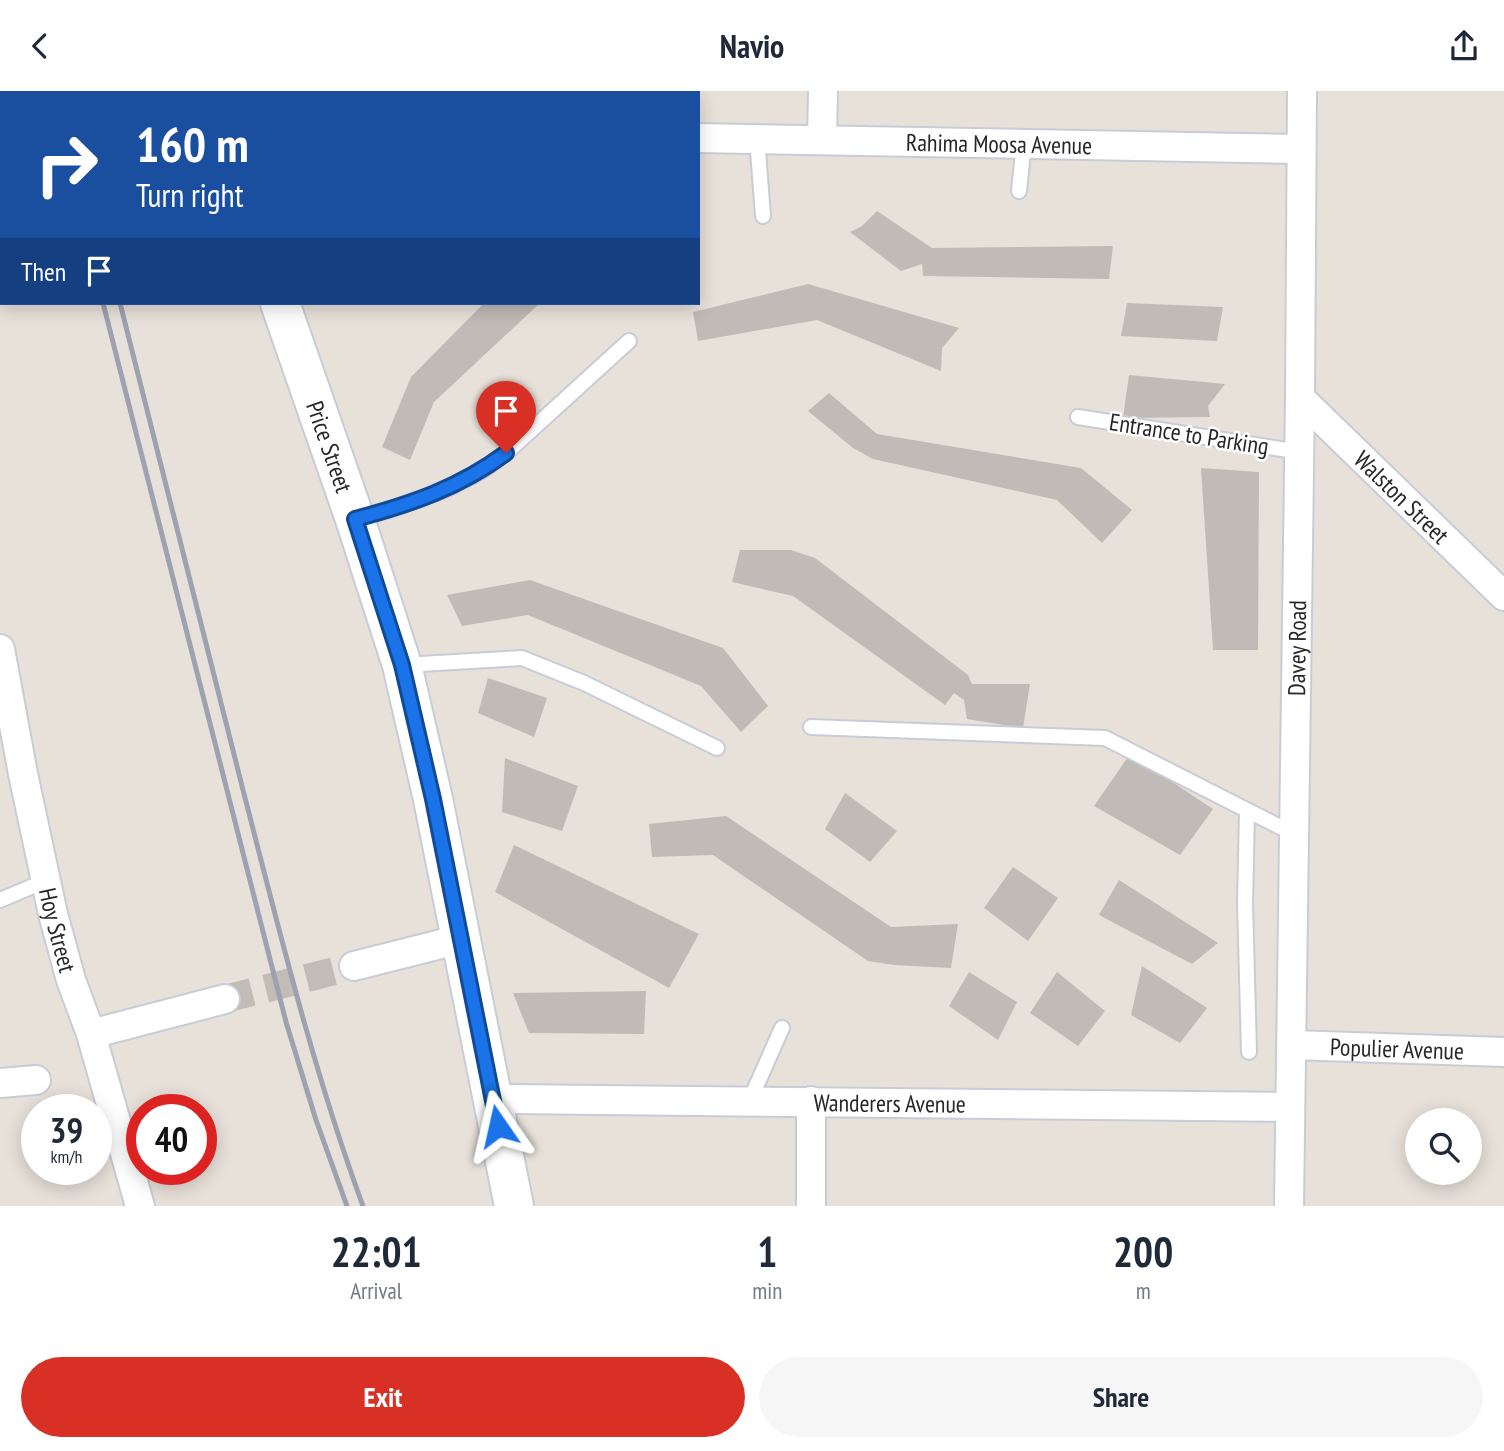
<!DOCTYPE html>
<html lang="en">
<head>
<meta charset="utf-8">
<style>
	:root { --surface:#fff; --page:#f6f6f7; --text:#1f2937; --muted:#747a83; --accent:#d93025 }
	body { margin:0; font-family:"PT Sans Narrow",sans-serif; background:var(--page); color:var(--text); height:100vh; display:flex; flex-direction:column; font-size:26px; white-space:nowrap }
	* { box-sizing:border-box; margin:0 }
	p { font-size:23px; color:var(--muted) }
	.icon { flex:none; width:38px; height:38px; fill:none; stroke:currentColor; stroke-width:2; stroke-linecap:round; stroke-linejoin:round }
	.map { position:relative; height:1115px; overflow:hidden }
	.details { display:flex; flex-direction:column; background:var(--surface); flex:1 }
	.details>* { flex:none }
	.top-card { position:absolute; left:0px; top:0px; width:700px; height:214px; box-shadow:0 4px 18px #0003; background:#1a4fa0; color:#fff; overflow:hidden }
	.controls { position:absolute; left:1405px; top:1017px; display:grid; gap:14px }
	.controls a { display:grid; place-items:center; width:77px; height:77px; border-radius:50%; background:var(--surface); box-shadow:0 4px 18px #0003; font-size:35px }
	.speed { position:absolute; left:21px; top:1003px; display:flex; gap:14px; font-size:35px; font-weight:700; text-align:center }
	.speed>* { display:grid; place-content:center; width:91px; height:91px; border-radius:50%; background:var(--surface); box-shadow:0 4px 18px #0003; line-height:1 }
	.speed small { font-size:18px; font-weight:400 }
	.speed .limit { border:10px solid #d22; background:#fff; color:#111 }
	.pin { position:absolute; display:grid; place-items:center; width:60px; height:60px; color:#fff; margin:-72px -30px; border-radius:50% 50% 50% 0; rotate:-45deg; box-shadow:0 0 7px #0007 }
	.pin .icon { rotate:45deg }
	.me { position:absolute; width:77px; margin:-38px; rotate:349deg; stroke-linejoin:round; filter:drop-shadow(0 0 5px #0008) }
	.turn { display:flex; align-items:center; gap:24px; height:147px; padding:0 21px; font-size:32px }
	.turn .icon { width:91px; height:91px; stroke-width:2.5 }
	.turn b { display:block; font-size:49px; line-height:60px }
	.then { display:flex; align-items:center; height:66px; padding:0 21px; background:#0003; gap:14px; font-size:26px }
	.eta { display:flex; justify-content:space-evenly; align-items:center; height:119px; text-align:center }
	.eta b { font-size:42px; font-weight:700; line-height:49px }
	.action { display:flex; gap:14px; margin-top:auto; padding:14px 21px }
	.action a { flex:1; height:80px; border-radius:42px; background:var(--accent); color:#fff; font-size:28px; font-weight:700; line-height:80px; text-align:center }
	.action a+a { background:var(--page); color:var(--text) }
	header { display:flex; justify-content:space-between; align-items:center; height:91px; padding:0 21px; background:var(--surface); font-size:32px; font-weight:700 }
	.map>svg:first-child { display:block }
</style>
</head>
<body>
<header><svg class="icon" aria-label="back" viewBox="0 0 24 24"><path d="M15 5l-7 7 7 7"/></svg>Navio<svg class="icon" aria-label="share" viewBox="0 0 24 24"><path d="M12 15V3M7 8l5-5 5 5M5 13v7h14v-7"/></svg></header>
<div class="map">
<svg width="1504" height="1115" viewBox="0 0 1504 1115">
	<rect width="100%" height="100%" fill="#e8e1da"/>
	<g fill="#c0bbb7">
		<polygon points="877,120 932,157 1113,155 1109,188 923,185 922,173 901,180 850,141 862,135"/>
		<polygon points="808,193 959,237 942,257 941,280 817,229 698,250 693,221"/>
		<polygon points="484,212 540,212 434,311 410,369 382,356 411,286"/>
		<polygon points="1127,212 1223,216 1217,250 1121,245"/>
		<polygon points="1129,284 1225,293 1208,315 1210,326 1123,327"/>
		<polygon points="829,302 877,343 1081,377 1132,419 1102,452 1057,409 873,368 853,357 808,320"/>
		<polygon points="1201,377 1259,381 1258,559 1213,559"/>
		<polygon points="740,459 791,459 815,467 968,584 972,593 1030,593 1023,637 967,628 964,609 954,602 945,614 793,505 732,491"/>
		<polygon points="530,489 723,557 768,615 741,641 701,595 528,524 462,535 447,504"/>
		<polygon points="488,587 547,607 534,646 478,622"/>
		<polygon points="1130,663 1213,718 1180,764 1094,715"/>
		<polygon points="505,667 578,695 562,740 502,721"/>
		<polygon points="845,702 897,740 870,771 825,738"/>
		<polygon points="726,725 891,836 958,833 951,877 894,874 868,870 713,764 652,766 649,733"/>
		<polygon points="514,754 699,843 669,897 495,801"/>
		<polygon points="1013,776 1058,807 1028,850 984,817"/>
		<polygon points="1119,789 1218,852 1192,873 1099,824"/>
		<polygon points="1142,875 1207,917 1180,952 1131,924"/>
		<polygon points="969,881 1017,911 998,949 949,915"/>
		<polygon points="1057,881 1105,920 1078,955 1030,922"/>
		<polygon points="646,900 644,943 529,942 513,902"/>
	</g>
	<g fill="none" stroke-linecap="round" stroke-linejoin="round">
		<polyline stroke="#c1bcb6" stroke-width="28" stroke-dasharray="28 14" stroke-linecap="butt" points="225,908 354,875"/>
		<g stroke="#c8ccd7" stroke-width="18">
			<g id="lane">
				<polyline points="757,47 763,125"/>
				<polyline points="1019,100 1024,52"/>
				<polyline points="1078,326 1300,361"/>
				<polyline points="356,428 392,418 447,398 480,381 506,362 629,250"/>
				<polyline points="403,574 522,567 584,592 717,657"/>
				<polyline points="811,636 1105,647 1294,743"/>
				<polyline points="1247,720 1245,812 1249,961"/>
				<polyline points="0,809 45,790"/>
				<polyline points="750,1009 782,937"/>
			</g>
		</g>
		<g stroke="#c8ccd7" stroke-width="32">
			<g id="street">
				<path id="s1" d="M 698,47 L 1301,58"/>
				<polyline points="822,48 823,0"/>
				<path id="s2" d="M 1300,307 L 1504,505"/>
				<path id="s3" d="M 0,558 L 23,683 L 53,823 L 71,889 L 91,943 L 140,1115"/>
				<polyline points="354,875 461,848"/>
				<polyline points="91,943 225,908"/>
				<path id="s4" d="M 1292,954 L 1504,961"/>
				<polyline points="0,992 36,989"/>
				<path id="s5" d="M 493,1010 L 501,1008 L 1289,1016"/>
				<polyline points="811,1115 811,1010"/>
				<path id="s6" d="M 1289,1115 L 1300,307 L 1302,0"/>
			</g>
		</g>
		<g stroke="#c8ccd7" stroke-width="42">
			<g id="secondary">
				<polyline points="208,0 209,2"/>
				<path id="s7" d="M 280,212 L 355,428 L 402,574 L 433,708 L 514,1115"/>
			</g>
		</g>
		<use href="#lane" stroke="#fff" stroke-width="14"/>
		<use href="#street" stroke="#fff" stroke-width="28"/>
		<use href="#secondary" stroke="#fff" stroke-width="38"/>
		<g stroke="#9ea1af" stroke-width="5">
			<polyline points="49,0 50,2"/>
			<polyline points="66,0 66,2"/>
			<polyline points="103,212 286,931 316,1029 347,1115"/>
			<path d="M 120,212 C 161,374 202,536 243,699 C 279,838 313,979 363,1115"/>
		</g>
	</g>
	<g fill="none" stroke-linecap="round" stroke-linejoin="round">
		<g stroke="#114b97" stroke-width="18">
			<path id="route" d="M 498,1035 L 433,708 L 402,574 L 355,428 C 411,413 459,397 506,362"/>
		</g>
		<use href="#route" stroke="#1a73e8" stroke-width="12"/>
	</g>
	<g text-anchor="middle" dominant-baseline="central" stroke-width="5" stroke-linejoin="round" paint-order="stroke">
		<g font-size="24" fill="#272727" stroke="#fff">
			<text stroke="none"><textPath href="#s1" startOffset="301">Rahima Moosa Avenue</textPath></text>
			<text transform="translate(1189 343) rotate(9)">Entrance to Parking</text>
			<text stroke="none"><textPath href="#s7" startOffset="152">Price Street</textPath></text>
			<text stroke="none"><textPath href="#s2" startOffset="142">Walston Street</textPath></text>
			<text stroke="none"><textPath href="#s6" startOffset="558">Davey Road</textPath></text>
			<text stroke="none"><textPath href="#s3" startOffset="287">Hoy Street</textPath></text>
			<text stroke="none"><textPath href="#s4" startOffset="105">Populier Avenue</textPath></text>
			<text stroke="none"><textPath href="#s5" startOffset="397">Wanderers Avenue</textPath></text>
		</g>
	</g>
</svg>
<div class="controls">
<a><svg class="icon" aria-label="search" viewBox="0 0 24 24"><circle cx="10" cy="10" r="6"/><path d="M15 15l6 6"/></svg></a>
</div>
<div class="speed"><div>39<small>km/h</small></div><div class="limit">40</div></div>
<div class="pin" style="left:506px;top:362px;background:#d93025"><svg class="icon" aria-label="arrive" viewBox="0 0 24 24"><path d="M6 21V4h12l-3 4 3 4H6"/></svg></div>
<svg class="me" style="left:498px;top:1035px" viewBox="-20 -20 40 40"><path d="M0-17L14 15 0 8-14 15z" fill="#1a73e8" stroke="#fff" stroke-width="4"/></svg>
<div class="top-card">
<div class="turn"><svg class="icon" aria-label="right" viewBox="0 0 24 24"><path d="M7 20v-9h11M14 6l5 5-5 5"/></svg><div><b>160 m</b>Turn right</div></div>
<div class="then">Then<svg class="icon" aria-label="arrive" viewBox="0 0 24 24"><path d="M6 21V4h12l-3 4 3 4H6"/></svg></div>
</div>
</div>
<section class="details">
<div class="eta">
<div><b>22:01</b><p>Arrival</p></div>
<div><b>1</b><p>min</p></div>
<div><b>200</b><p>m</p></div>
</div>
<div class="action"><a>Exit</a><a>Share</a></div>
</section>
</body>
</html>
